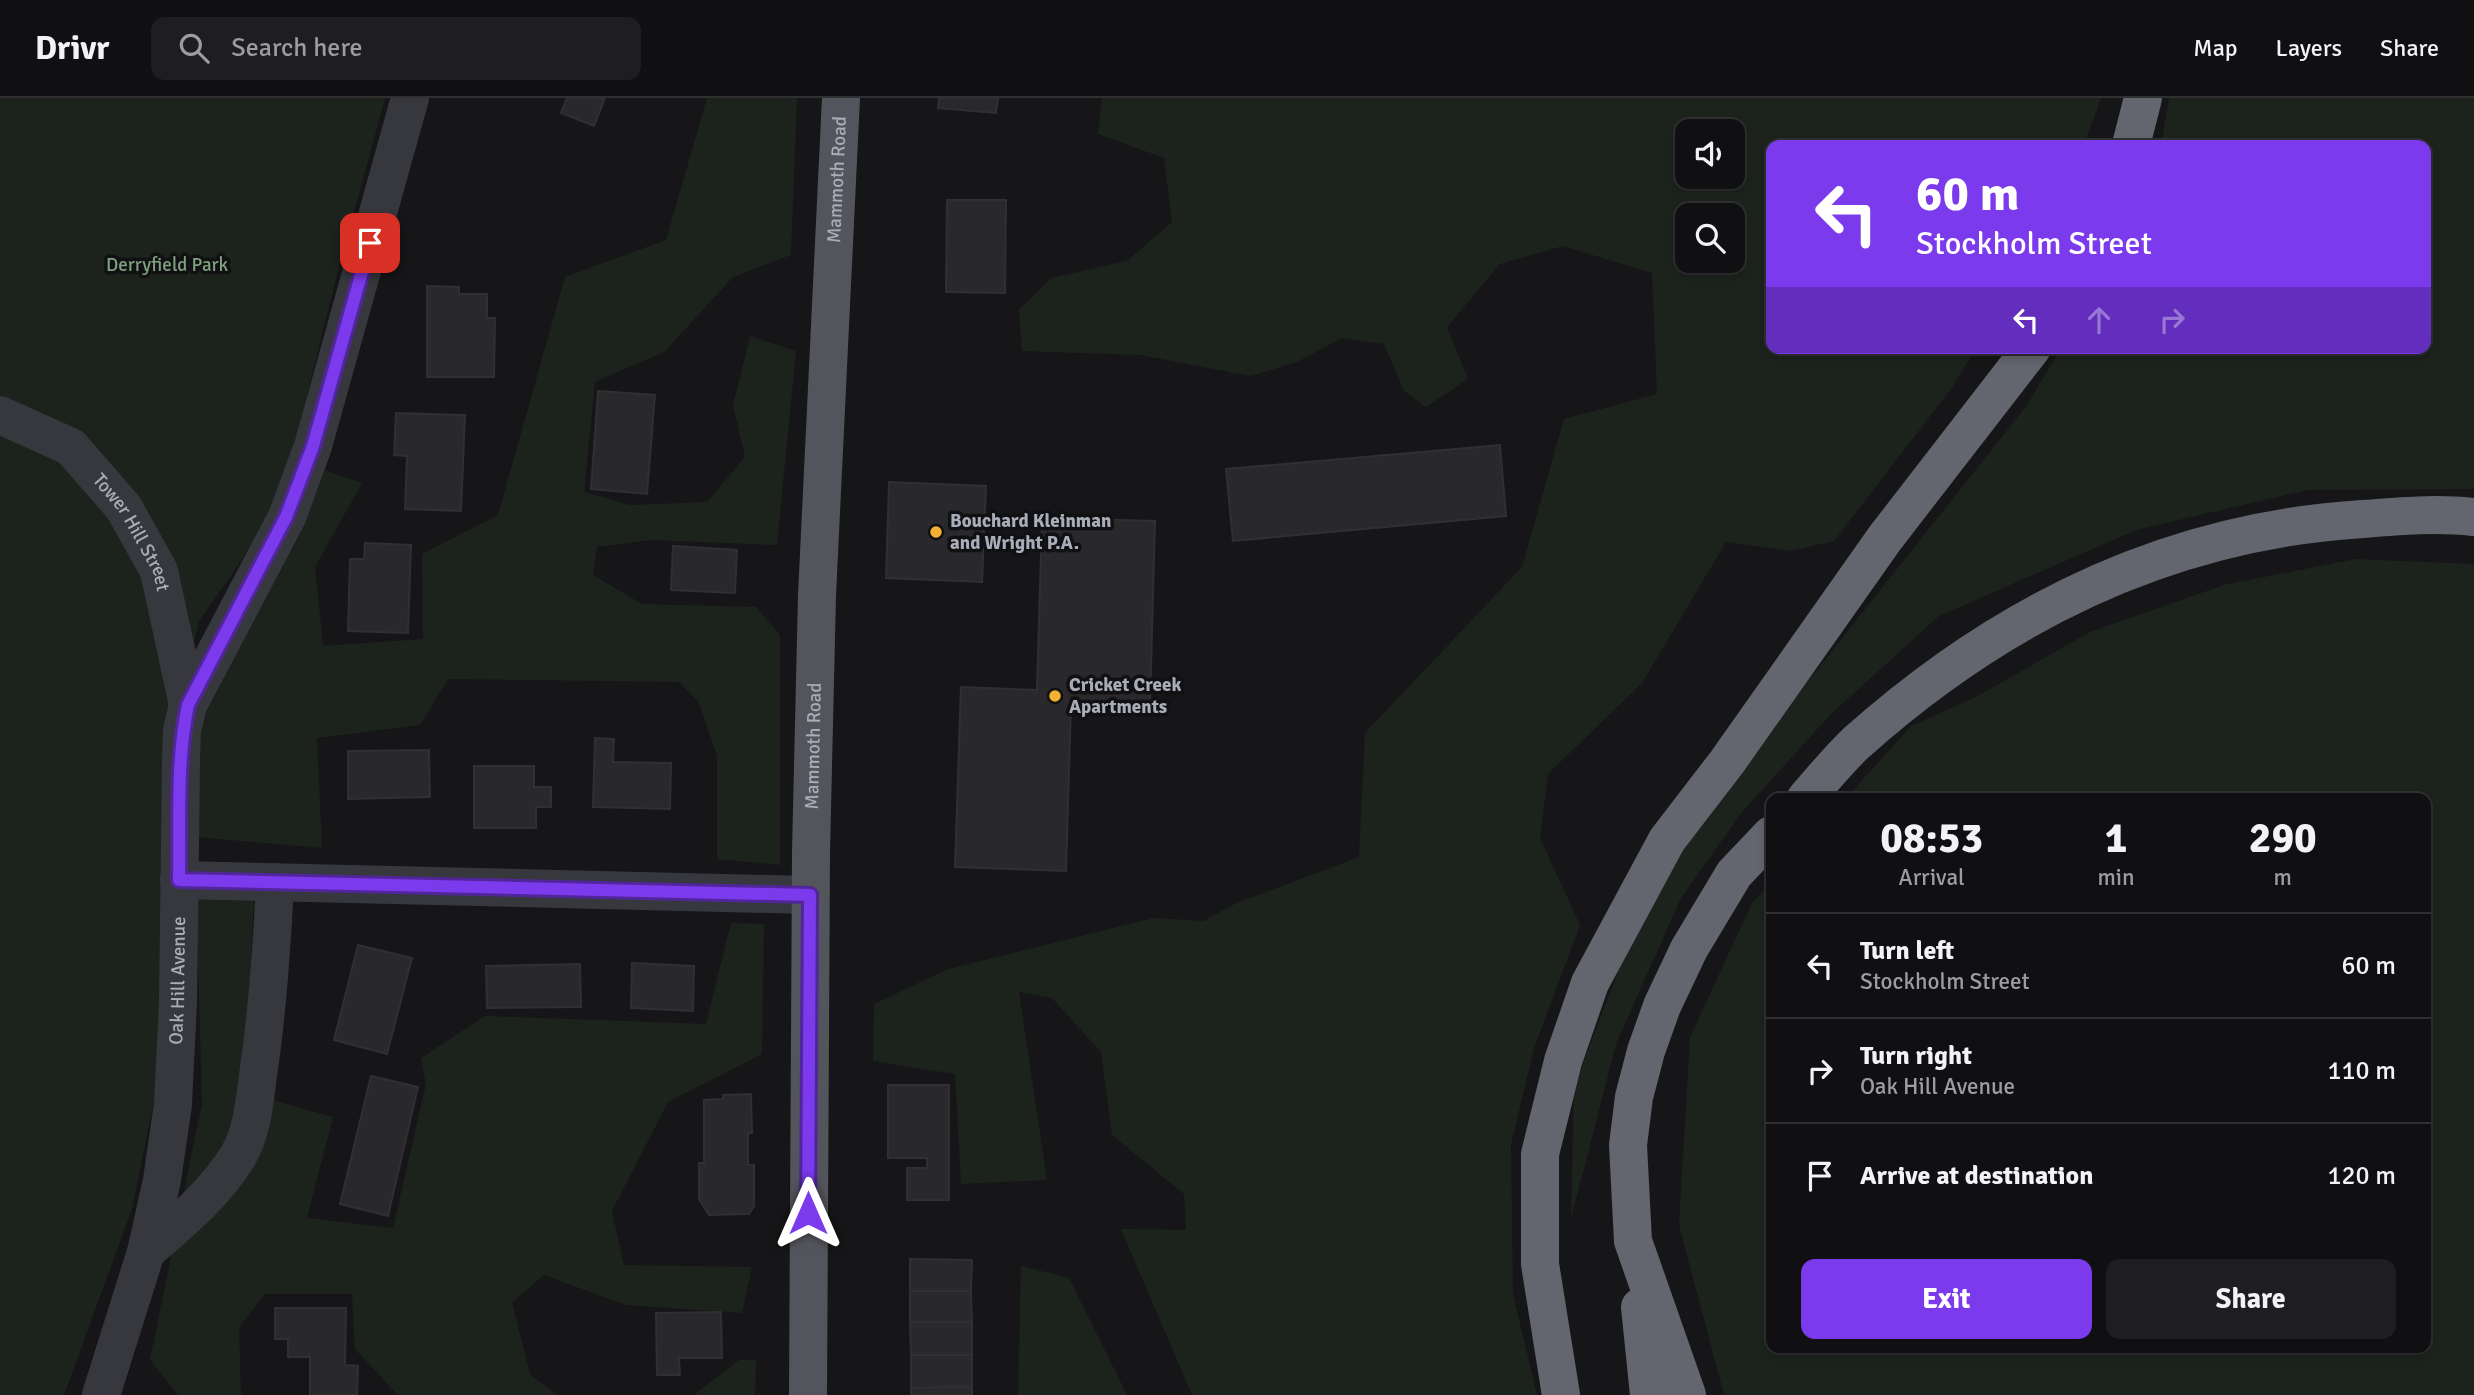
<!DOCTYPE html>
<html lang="en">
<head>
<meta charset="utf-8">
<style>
	:root { --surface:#101012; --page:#1e1e20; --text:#f1f3f6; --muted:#9c9d9f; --line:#303032; --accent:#7c3aed }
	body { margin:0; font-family:Signika,sans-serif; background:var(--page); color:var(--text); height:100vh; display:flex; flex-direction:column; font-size:26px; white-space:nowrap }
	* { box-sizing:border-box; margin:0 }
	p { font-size:23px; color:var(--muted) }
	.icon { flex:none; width:38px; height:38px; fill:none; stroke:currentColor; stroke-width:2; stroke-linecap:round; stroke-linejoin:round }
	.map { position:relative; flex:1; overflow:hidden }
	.details { position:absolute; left:1766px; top:695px; width:665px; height:560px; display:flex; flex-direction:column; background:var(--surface); border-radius:14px; box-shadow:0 4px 10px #0003,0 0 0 2px var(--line) }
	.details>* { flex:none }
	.top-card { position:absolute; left:1766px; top:42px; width:665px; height:214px; border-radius:14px; box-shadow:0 4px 10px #0003,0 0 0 2px var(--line); background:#7c3aed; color:#fff; overflow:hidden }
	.buttons { position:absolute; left:1675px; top:21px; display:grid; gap:14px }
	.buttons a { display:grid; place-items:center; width:70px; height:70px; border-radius:14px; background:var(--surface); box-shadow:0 4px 10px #0003,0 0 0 2px var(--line); font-size:35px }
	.pin { position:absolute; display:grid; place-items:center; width:60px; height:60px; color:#fff; margin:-30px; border-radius:14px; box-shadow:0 4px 10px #0006 }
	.me { position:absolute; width:77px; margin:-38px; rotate:0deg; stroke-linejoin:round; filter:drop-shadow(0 0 5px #0008) }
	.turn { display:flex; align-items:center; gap:24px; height:147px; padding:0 35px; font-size:32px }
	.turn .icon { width:91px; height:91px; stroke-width:2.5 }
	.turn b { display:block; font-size:49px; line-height:60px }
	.lanes { display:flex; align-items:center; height:66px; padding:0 35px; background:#0003; justify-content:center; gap:35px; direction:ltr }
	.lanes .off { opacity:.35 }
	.eta { display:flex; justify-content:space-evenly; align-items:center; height:119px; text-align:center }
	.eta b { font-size:42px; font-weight:700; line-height:49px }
	.action { display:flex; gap:14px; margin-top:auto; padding:14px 35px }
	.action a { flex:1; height:80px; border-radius:14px; background:var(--accent); color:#fff; font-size:28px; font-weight:700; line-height:80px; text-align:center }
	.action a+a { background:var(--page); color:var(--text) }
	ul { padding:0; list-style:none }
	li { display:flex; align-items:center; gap:21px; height:105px; padding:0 35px; border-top:2px solid var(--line) }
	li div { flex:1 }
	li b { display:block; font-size:26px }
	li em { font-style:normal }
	header { display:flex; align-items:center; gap:42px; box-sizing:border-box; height:98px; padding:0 35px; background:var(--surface); border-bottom:2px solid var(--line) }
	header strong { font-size:33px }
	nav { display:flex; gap:38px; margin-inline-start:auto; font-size:24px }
	.search { width:490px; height:63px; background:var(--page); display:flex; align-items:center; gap:18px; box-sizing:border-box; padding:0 24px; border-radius:14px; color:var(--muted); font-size:26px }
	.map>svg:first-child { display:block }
</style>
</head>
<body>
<header>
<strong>Drivr</strong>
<div class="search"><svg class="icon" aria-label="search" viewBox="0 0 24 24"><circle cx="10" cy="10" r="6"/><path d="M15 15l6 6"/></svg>Search here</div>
<nav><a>Map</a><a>Layers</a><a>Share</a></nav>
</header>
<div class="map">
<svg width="2474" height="1297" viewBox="0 0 2474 1297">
	<rect width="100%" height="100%" fill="#161618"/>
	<g fill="#1c231d" fill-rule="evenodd">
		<polygon points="0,0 385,0 336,181 292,357 276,403 253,446 199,523 175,626 159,978 132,1111 64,1297 0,1297"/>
		<polygon points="707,0 797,0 791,157 733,179 664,254 595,284 584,394 630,407 707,404 745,359 733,307 750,238 796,253 777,447 651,442 597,449 593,477 642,506 756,509 780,537 780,767 717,761 717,657 698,603 679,584 448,581 420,627 317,640 322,750 196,739 196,616 315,369 362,385 315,469 323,548 423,541 422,456 498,417 565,179 666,142"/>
		<path d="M 1102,0 L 2101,0 L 2084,47 L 1771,47 L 1771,250 L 1976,250 L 1951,291 L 1834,443 L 1791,453 L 1726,444 L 1642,585 L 1548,676 L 1540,740 L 1580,827 L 1534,950 L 1511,1047 L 1513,1196 L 1537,1297 L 1192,1297 L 1121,1131 L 1186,1132 L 1184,1096 L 1112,1037 L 1101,954 L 1052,900 L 1019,894 L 1047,1082 L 961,1086 L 955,976 L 873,963 L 874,906 L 948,871 L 1154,820 L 1203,823 L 1237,805 L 1359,759 L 1365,635 L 1522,469 L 1564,321 L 1657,296 L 1652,175 L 1563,148 L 1500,166 L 1447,229 L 1468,281 L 1426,309 L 1404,293 L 1384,246 L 1342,240 L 1297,264 L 1251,278 L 1140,257 L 1022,253 L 1019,212 L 1051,180 L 1127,163 L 1172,124 L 1164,60 L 1098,36 ZM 1687,33 L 1732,33 L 1732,79 L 1687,79 ZM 1687,117 L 1732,117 L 1732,163 L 1687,163 Z"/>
		<polygon points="2169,0 2474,0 2474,391 2307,392 2136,432 1939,518 1831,616 1742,714 1681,800 1616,946 1571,1121 1574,989 1634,832 1699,725 1790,606 2027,307 2061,250 2426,250 2426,47 2161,47"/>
		<polygon points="2355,461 2474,466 2474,1297 1724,1297 1679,1127 1690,939 1752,805 1771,784 1771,1250 2426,1250 2426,700 1846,700 1911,628 1976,599 2090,534 2224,487"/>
		<polygon points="196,798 254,801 245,978 276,1003 333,1019 307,1120 393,1130 426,986 421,960 485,918 706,926 731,825 764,826 762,956 668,1004 612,1113 624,1167 752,1169 742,1215 626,1207 544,1177 512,1205 530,1276 557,1297 398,1297 355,1251 352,1196 265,1196 239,1229 241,1297 178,1297 150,1262 202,1005"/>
		<polygon points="1021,1168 1069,1180 1127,1297 1018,1297"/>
		<polygon points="739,1262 756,1262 755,1297 694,1297"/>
	</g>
	<g fill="#29292c" stroke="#303034" stroke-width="2">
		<polygon points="567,0 605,0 594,28 561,15"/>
		<polygon points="939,0 998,0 996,15 938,10"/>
		<polygon points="947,102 1006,102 1005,195 946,194"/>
		<polygon points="427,188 459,189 459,196 487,196 487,220 495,220 494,279 427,279"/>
		<polygon points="598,293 655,297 647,396 591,391"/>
		<polygon points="396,315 465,317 461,413 405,411 407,358 394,357"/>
		<polygon points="1500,347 1506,418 1233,443 1226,371"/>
		<polygon points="889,384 986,388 982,484 886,480"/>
		<polygon points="1042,420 1155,423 1150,607 1071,605 1066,773 955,769 961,589 1037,592"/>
		<polygon points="365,445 411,447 408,535 348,533 350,461 364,461"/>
		<polygon points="673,448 737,452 735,495 671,492"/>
		<polygon points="595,640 614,641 613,664 671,665 670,711 593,709"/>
		<polygon points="429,652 430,699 348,701 348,653"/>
		<polygon points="474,668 534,668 534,689 551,689 551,709 536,709 536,730 474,730"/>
		<polygon points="358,847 412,860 387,956 334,942"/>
		<polygon points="632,865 694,868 693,913 631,910"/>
		<polygon points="580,866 581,909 487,910 486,868"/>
		<polygon points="371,978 418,989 388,1118 340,1106"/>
		<polygon points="888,987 949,987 949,1102 907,1102 907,1070 927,1070 927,1060 888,1060"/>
		<polygon points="751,996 752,1035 748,1035 748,1067 754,1067 754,1108 749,1116 709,1117 699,1101 699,1065 704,1065 704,1002 723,1001 723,997"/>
		<polygon points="910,1161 972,1162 971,1193 910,1193"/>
		<polygon points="910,1193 971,1193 972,1224 910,1224"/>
		<polygon points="275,1210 346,1210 345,1267 358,1268 357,1297 310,1297 310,1259 288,1259 288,1241 275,1241"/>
		<polygon points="721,1214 722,1260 679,1260 680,1277 657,1277 656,1215"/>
		<polygon points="910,1224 972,1224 972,1257 911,1257"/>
		<polygon points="911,1257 972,1257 972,1289 911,1290"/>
		<polygon points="972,1289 972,1297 911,1297 911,1290"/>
	</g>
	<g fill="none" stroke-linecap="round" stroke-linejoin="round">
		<g stroke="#37383d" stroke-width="38">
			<path id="s1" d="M 0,317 L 71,349 L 124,410 L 159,473 L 188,607"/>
			<polyline points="179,782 810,797"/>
			<path d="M 146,1154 C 180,1124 214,1097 238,1058 C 253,1033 255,999 259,970 C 268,908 272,847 275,784"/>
			<path id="s2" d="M 101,1297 L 146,1154 L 162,1082 L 173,1006 L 178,905 L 181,663 L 182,632 L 188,607 L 287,419 L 313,348 L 410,0"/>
		</g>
		<path stroke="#53555c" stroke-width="38" id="s3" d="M 808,1297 L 811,754 L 817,497 L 841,0"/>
		<g stroke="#63666e" stroke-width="38">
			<polyline points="2131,47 2143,0"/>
			<path d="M 1806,700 C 1822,682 1838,662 1856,645 C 2000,516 2168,433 2363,421 C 2400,418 2437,415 2474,419"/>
			<polyline points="1640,1209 1649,1297"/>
			<polyline points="1561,1297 1540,1166 1540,1056 1563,963 1590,885 1667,742 1727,664 1885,440 2032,250"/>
			<polyline points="1687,1297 1633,1143 1628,1047 1634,999 1646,953 1662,908 1689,851 1734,776 1771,737"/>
		</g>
	</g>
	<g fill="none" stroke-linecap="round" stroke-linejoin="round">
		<g stroke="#51269a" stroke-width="18">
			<path id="route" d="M 370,145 L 313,348 L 286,419 L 188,607 C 176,664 180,724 179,782 L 810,797 L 808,1115"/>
		</g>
		<use href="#route" stroke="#7c3aed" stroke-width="12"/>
	</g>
	<g fill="#f2b134" stroke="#111113" stroke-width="2.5">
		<circle cx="936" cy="434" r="7"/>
		<circle cx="1055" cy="598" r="7"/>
	</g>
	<g text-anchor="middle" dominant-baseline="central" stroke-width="7" stroke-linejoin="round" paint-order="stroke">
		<g font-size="19" fill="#a8adb8" stroke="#111113">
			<text stroke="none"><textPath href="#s3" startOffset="1216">Mammoth Road</textPath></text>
			<text stroke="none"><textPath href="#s1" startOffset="184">Tower Hill Street</textPath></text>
			<text stroke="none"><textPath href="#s3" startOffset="649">Mammoth Road</textPath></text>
			<text stroke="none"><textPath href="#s2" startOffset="424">Oak Hill Avenue</textPath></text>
		</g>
		<g font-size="19" fill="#7fa381" stroke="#111113">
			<text x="167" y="167">Derryfield Park</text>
		</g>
		<g font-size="19" font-weight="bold" fill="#a8adb8" stroke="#111113" text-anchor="start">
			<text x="950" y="423">Bouchard Kleinman<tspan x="950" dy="22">and Wright P.A.</tspan></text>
			<text x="1069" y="587">Cricket Creek<tspan x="1069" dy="22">Apartments</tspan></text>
		</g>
	</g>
</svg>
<div class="buttons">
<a><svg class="icon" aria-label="sound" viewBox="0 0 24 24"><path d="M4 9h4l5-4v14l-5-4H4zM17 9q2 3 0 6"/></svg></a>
<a><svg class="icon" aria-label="search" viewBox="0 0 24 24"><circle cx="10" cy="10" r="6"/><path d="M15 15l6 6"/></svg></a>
</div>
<div class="pin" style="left:370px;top:145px;background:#d93025"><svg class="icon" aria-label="arrive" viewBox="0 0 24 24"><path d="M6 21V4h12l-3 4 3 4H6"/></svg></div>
<svg class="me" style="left:808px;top:1115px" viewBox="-20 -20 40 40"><path d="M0-17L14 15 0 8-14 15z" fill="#7c3aed" stroke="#fff" stroke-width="4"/></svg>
<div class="top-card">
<div class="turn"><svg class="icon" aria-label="left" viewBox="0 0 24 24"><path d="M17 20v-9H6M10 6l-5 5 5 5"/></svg><div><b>60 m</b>Stockholm Street</div></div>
<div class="lanes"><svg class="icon" aria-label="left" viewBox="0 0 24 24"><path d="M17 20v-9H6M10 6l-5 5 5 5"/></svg><svg class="icon off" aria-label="ahead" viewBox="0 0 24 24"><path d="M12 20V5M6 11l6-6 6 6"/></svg><svg class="icon off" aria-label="right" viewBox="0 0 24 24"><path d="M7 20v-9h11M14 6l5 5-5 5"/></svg></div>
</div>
<section class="details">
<div class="eta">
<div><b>08:53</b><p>Arrival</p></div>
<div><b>1</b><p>min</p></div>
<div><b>290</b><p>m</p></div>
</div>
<ul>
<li><svg class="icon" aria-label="left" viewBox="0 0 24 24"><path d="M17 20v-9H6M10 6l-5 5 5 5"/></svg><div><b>Turn left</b><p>Stockholm Street</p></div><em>60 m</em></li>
<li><svg class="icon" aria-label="right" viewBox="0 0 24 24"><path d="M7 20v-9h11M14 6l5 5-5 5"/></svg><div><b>Turn right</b><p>Oak Hill Avenue</p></div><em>110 m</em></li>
<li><svg class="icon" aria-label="arrive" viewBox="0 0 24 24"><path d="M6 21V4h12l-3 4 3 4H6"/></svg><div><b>Arrive at destination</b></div><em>120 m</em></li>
</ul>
<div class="action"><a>Exit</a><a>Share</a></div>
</section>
</div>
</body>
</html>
